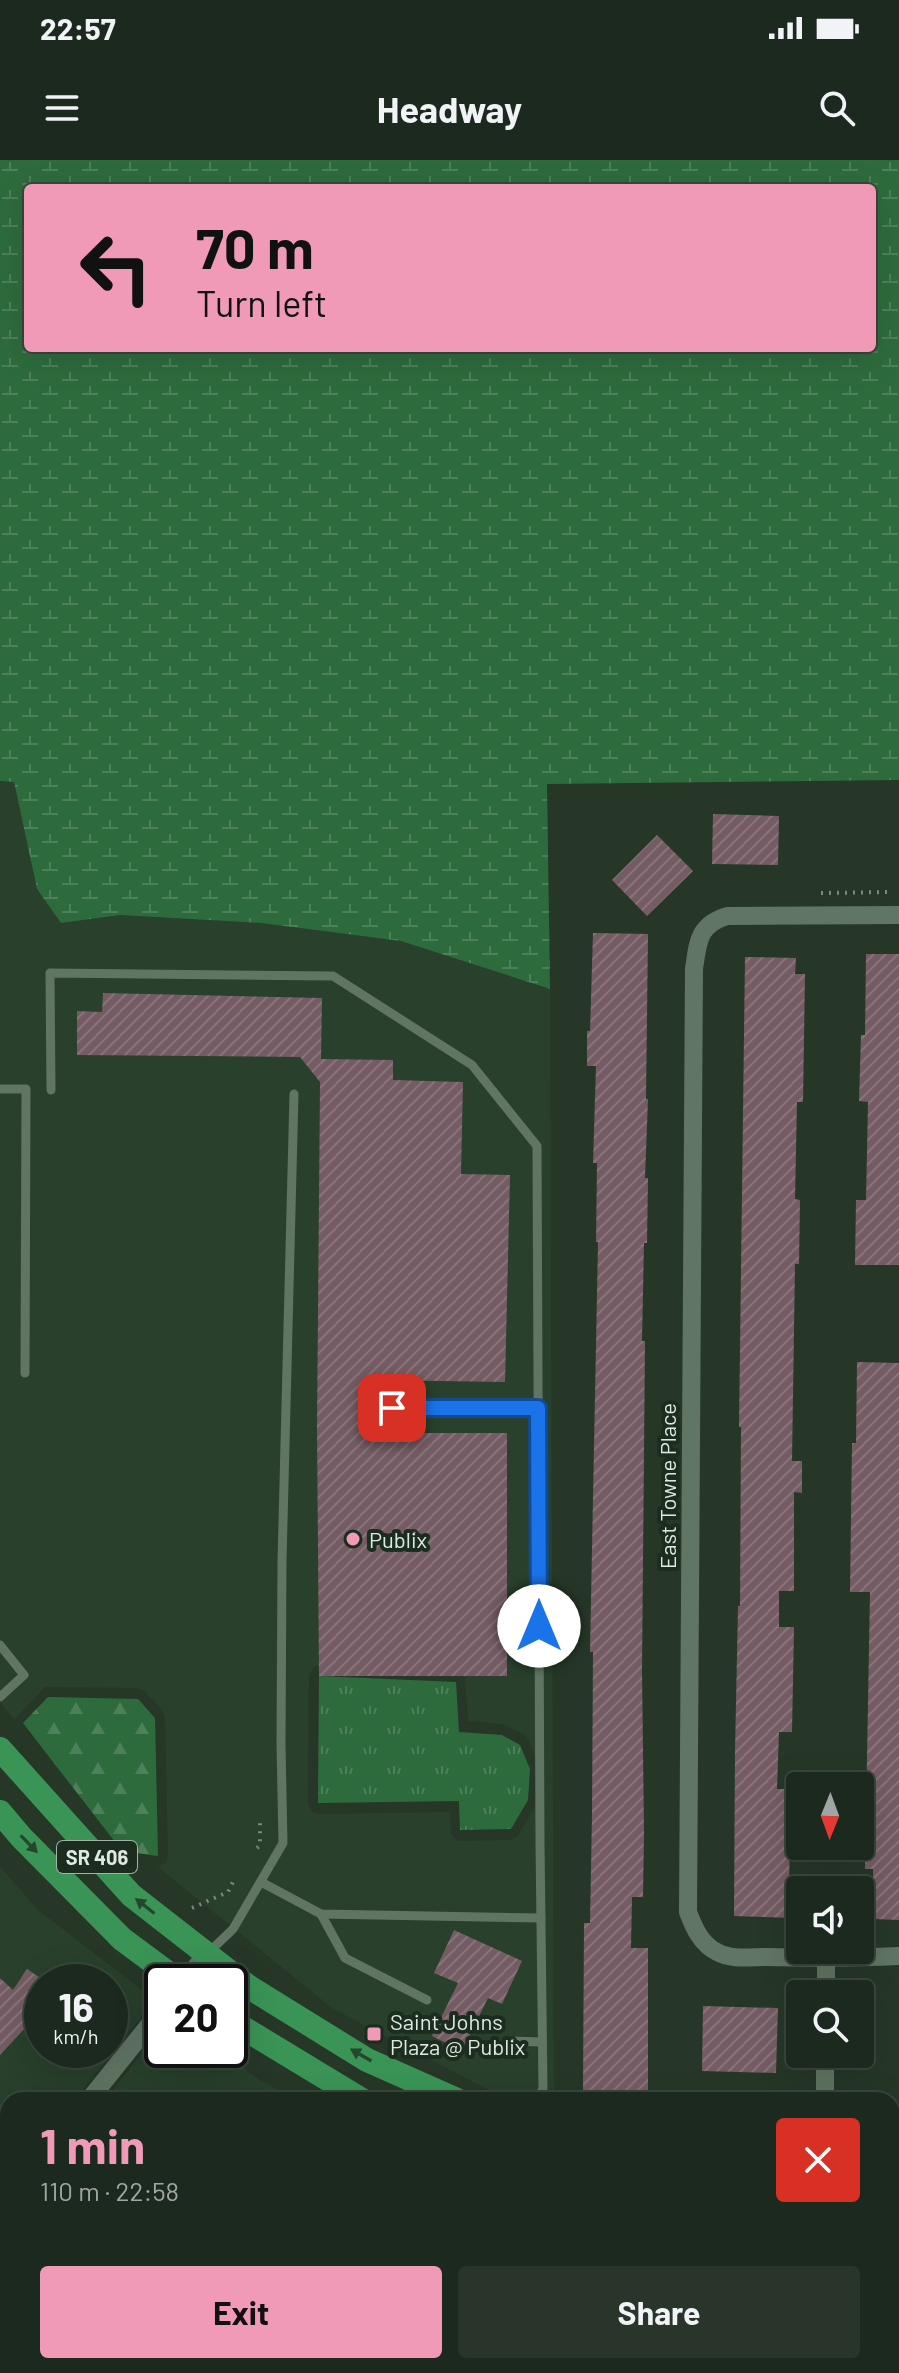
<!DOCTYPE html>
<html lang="en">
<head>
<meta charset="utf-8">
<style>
	:root { --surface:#1c291e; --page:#29352b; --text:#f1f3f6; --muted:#a0a6a4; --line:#3a453c; --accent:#f09ab7 }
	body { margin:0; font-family:Barlow,sans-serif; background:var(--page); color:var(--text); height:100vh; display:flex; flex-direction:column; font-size:30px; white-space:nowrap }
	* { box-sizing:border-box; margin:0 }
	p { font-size:26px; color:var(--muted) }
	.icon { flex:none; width:44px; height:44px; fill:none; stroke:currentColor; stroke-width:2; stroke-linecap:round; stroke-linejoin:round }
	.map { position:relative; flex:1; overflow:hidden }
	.details { position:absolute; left:0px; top:1932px; width:900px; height:282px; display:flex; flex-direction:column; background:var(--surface); border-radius:24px 24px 0 0; box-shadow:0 8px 32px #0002,0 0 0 2px var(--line) }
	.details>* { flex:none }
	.guide { position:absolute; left:24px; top:24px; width:852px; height:168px; border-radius:8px; box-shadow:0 8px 32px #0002,0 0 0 2px var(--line); background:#f09ab7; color:#111; overflow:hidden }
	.needle { width:52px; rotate:181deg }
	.controls { position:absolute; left:786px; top:1612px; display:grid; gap:16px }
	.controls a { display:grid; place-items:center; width:88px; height:88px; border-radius:8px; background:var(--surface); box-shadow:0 8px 32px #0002,0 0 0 2px var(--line); font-size:40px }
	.speed { position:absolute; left:24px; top:1804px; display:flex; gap:16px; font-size:40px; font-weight:700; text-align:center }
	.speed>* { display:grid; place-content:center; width:104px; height:104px; border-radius:50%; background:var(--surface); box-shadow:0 8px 32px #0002,0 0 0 2px var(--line); line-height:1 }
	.speed small { font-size:20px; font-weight:400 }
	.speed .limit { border:4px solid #111; border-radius:12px; background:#fff; color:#111 }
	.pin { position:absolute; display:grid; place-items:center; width:68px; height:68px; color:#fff; margin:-34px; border-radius:16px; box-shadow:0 4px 12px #0006 }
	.me { position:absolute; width:88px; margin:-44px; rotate:0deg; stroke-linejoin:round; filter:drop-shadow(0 0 6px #0008) }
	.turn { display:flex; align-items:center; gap:28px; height:168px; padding:0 40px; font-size:36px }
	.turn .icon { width:104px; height:104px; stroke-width:2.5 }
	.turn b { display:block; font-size:56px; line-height:68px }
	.round { display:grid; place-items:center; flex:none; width:84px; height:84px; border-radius:8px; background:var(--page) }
	.head { display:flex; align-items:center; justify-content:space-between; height:136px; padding:0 40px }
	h1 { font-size:48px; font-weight:700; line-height:60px; color:var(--accent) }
	.action { display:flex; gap:16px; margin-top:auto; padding:16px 40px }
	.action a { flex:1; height:92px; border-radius:8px; background:var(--accent); color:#111; font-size:32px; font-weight:700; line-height:92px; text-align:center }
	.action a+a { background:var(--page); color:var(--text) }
	.status { display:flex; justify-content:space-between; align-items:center; height:56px; padding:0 40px; background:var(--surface); direction:ltr }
	.status svg { height:22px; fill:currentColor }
	header { display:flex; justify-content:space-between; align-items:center; height:104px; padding:0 40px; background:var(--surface); font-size:36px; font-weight:700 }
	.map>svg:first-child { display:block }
</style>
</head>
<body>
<div class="status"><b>22:57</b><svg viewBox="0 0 49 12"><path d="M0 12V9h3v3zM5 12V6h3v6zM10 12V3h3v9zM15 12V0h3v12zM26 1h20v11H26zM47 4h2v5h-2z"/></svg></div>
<header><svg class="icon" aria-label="menu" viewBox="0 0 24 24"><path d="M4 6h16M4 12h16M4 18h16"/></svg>Headway<svg class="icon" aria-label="search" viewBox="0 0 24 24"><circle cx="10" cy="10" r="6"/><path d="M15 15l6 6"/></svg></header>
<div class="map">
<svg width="899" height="2213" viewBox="0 0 899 2213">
	<defs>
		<pattern id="grass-tufts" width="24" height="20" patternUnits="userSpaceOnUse" patternTransform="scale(2)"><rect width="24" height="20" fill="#2e6b3c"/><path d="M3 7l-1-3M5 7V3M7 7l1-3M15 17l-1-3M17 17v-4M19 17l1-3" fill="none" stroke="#4c8058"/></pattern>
		<pattern id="forest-firs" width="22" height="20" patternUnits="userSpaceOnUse" patternTransform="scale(2)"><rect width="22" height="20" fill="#2e6b3c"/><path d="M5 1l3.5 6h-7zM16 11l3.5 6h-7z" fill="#4c8058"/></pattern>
		<pattern id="wetland-marsh" width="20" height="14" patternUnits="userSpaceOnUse" patternTransform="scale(2)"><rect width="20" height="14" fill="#2e6b3c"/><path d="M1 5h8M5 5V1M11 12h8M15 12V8" fill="none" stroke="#4c8058"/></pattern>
		<pattern id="building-hatch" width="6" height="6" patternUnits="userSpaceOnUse" patternTransform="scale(2)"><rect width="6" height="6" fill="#755c64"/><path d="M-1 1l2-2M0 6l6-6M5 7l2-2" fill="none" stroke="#88737a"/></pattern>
	</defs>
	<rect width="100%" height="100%" fill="#263728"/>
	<g fill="#28402c" fill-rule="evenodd">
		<path d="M 0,622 L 14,622 L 37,729 L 61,763 L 120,755 L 261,763 L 401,781 L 550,829 L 554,1940 L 506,1939 L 332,1848 L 158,1707 L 166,1702 L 168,1695 L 165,1558 L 162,1550 L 144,1531 L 138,1528 L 45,1527 L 14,1560 L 0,1542 ZM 320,1505 L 462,1513 L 465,1518 L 468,1561 L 503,1564 L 525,1575 L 529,1581 L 539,1605 L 537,1643 L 517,1677 L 511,1680 L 458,1681 L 451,1674 L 450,1652 L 318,1654 L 312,1652 L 308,1643 L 309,1516 L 314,1507 Z"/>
		<path d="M 0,1707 L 38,1750 L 155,1840 L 74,1940 L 8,1940 L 8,2027 L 2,2035 L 0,2035 ZM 42,1822 L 110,1822 L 110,1890 L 42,1890 Z"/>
		<polygon points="162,1868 162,1890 221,1890 261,1921 299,1940 105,1940"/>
		<polygon points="354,2206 565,2206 564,2213 378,2213"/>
	</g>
	<polygon fill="url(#grass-tufts)" points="319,1516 456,1522 459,1572 502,1575 520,1585 530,1609 528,1640 511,1669 460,1670 459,1641 318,1643"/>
	<g fill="url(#forest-firs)">
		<polygon points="48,1537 138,1539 155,1558 158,1696 122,1691 23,1563"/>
		<polygon points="190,2206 354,2206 378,2213 188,2213"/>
	</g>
	<path fill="url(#wetland-marsh)" fill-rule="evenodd" d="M 0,0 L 899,0 L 899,620 L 547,624 L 550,829 L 401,781 L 261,763 L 120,755 L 61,763 L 37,729 L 14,622 L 0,621 ZM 28,28 L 872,28 L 872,188 L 28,188 Z"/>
	<g fill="url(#building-hatch)">
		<polygon points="713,654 779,656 778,705 712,704"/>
		<polygon points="657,675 693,711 647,756 612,720"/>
		<polygon points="593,773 648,774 646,939 648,939 645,1018 648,1018 647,1083 644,1083 642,1181 645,1181 642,1510 644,1672 643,1737 632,1737 631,1788 648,1788 648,1931 583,1930 584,1763 590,1763 592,1655 593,1492 590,1492 598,1082 596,1082 597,1003 593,1003 596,906 587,906 587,871 590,871"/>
		<polygon points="866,794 899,794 899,1105 855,1105 856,1040 866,1040 868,942 859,941 861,875 865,875"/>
		<polygon points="745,797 796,798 795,814 805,814 803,942 797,942 795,1039 800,1040 799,1104 795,1104 792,1301 802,1301 802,1333 794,1332 794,1431 779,1431 779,1467 794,1467 792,1572 779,1572 777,1629 791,1629 789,1724 794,1724 794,1758 734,1756 735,1591 738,1446 740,1446 741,1267 739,1267"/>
		<polygon points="103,833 322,838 321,899 393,900 393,920 463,922 461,1014 510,1015 505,1222 373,1220 371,1273 507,1273 507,1516 319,1516 317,1267 320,922 300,897 77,895 77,851 102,852"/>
		<polygon points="857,1202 899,1203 899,1760 873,1759 873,1709 865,1709 870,1432 850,1432 852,1283 856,1283"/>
		<polygon points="454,1770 522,1801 502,1844 488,1838 462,1891 432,1876 458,1823 434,1813"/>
		<polygon points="27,1809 42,1819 42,1850 0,1895 0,1818 13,1830"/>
		<polygon points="703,1846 778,1848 776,1913 702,1911"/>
	</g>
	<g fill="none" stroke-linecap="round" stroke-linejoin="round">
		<g stroke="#7b897d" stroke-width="4" stroke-dasharray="2 6" stroke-linecap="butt">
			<polyline points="821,733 892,732"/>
			<polyline points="257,1688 260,1685 260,1662"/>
			<polyline points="192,1748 228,1732 235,1718"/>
			<polyline points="852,1940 852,1930"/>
		</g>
		<g stroke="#617564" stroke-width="9">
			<polyline points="0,929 26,929 25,1213"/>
			<polyline points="51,930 50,813 333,816 472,905 537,986 540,1683 543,1928 538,1940"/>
			<polyline points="392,1248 538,1248"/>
			<polyline points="0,1485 24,1515 0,1537"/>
			<polyline points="261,1722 321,1754 541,1758"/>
			<polyline points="321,1754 345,1798 427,1840"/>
			<polyline points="207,1794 233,1769 283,1683 281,1584 282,1401 294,934"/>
			<polyline points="510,1881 541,1882"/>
		</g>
		<g stroke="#617564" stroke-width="18">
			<path d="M 899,755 L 727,756 C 698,765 698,782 694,809 L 688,1752 C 694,1768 701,1784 717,1792 C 731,1800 751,1797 767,1797 C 811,1798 855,1798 899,1796"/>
			<polyline points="826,1798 826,1834"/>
			<polyline points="184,1822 206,1794"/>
			<polyline points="89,1940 162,1849"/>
			<polyline points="825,1940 825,1894"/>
			<polyline points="0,2057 8,2047"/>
			<polyline points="0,2184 8,2160"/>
			<polyline points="686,2213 686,2206"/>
		</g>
		<g stroke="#3a9456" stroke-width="24">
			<polyline points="0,1589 131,1735 249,1827 367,1900 457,1940"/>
			<polyline points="0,1652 21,1677 122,1779 180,1822"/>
			<polyline points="230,1860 362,1940"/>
			<polyline points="892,2030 899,2030"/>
			<polyline points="892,2075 899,2075"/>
		</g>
	</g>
	<defs><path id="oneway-solid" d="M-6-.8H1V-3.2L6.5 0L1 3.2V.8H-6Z" transform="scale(2)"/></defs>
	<g fill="#24472d">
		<use href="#oneway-solid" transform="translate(29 1684) rotate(46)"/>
		<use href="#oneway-solid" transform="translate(145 1746) rotate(-142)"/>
		<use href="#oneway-solid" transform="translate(361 1895) rotate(-150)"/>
	</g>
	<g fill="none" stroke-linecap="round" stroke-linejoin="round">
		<g stroke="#114b97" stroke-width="20">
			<polyline id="route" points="392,1248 538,1248 539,1466"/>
		</g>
		<use href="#route" stroke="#1a73e8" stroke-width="14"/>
	</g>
	<g fill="#f09ab7" stroke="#1c2d1f" stroke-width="3">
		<circle cx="353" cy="1379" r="8"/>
		<rect x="366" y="1866" width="16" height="16" rx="4"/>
	</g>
	<g text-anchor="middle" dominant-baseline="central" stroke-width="8" stroke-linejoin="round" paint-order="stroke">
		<rect fill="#1c2d1f" stroke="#a4b1a6" stroke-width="2" x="57" y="1681" width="80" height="32" rx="6"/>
		<g font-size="20" font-weight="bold" fill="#dee9e0">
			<text x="97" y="1697">SR 406</text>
		</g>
		<g font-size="22" fill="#dee9e0" stroke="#1c2d1f">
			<text transform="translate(667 1326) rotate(-90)">East Towne Place</text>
		</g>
		<g font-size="22" fill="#dee9e0" stroke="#1c2d1f" text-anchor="start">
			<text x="369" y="1379">Publix</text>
			<text x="390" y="1861">Saint Johns<tspan x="390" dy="25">Plaza @ Publix</tspan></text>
		</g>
	</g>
</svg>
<div class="controls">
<a><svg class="needle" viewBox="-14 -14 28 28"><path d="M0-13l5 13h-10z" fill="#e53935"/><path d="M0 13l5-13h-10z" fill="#a0a6a4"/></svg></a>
<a><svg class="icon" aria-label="sound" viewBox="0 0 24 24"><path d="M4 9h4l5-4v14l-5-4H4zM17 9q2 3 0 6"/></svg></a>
<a><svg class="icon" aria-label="search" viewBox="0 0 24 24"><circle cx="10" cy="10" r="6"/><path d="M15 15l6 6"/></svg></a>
</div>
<div class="speed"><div>16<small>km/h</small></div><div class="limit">20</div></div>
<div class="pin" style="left:392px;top:1248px;background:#d93025"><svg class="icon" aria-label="arrive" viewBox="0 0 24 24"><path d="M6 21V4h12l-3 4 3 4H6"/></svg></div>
<svg class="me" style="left:539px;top:1466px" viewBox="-20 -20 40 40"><circle r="19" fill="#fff"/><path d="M0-13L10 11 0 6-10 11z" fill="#1a73e8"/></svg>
<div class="guide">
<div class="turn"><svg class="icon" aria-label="left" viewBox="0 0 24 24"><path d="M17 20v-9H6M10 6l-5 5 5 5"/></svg><div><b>70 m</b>Turn left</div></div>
</div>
<section class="details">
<div class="head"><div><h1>1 min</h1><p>110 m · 22:58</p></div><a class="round" style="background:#d93025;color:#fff"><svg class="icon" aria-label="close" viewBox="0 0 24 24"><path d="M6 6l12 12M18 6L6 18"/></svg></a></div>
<div class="action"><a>Exit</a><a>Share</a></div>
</section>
</div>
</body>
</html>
